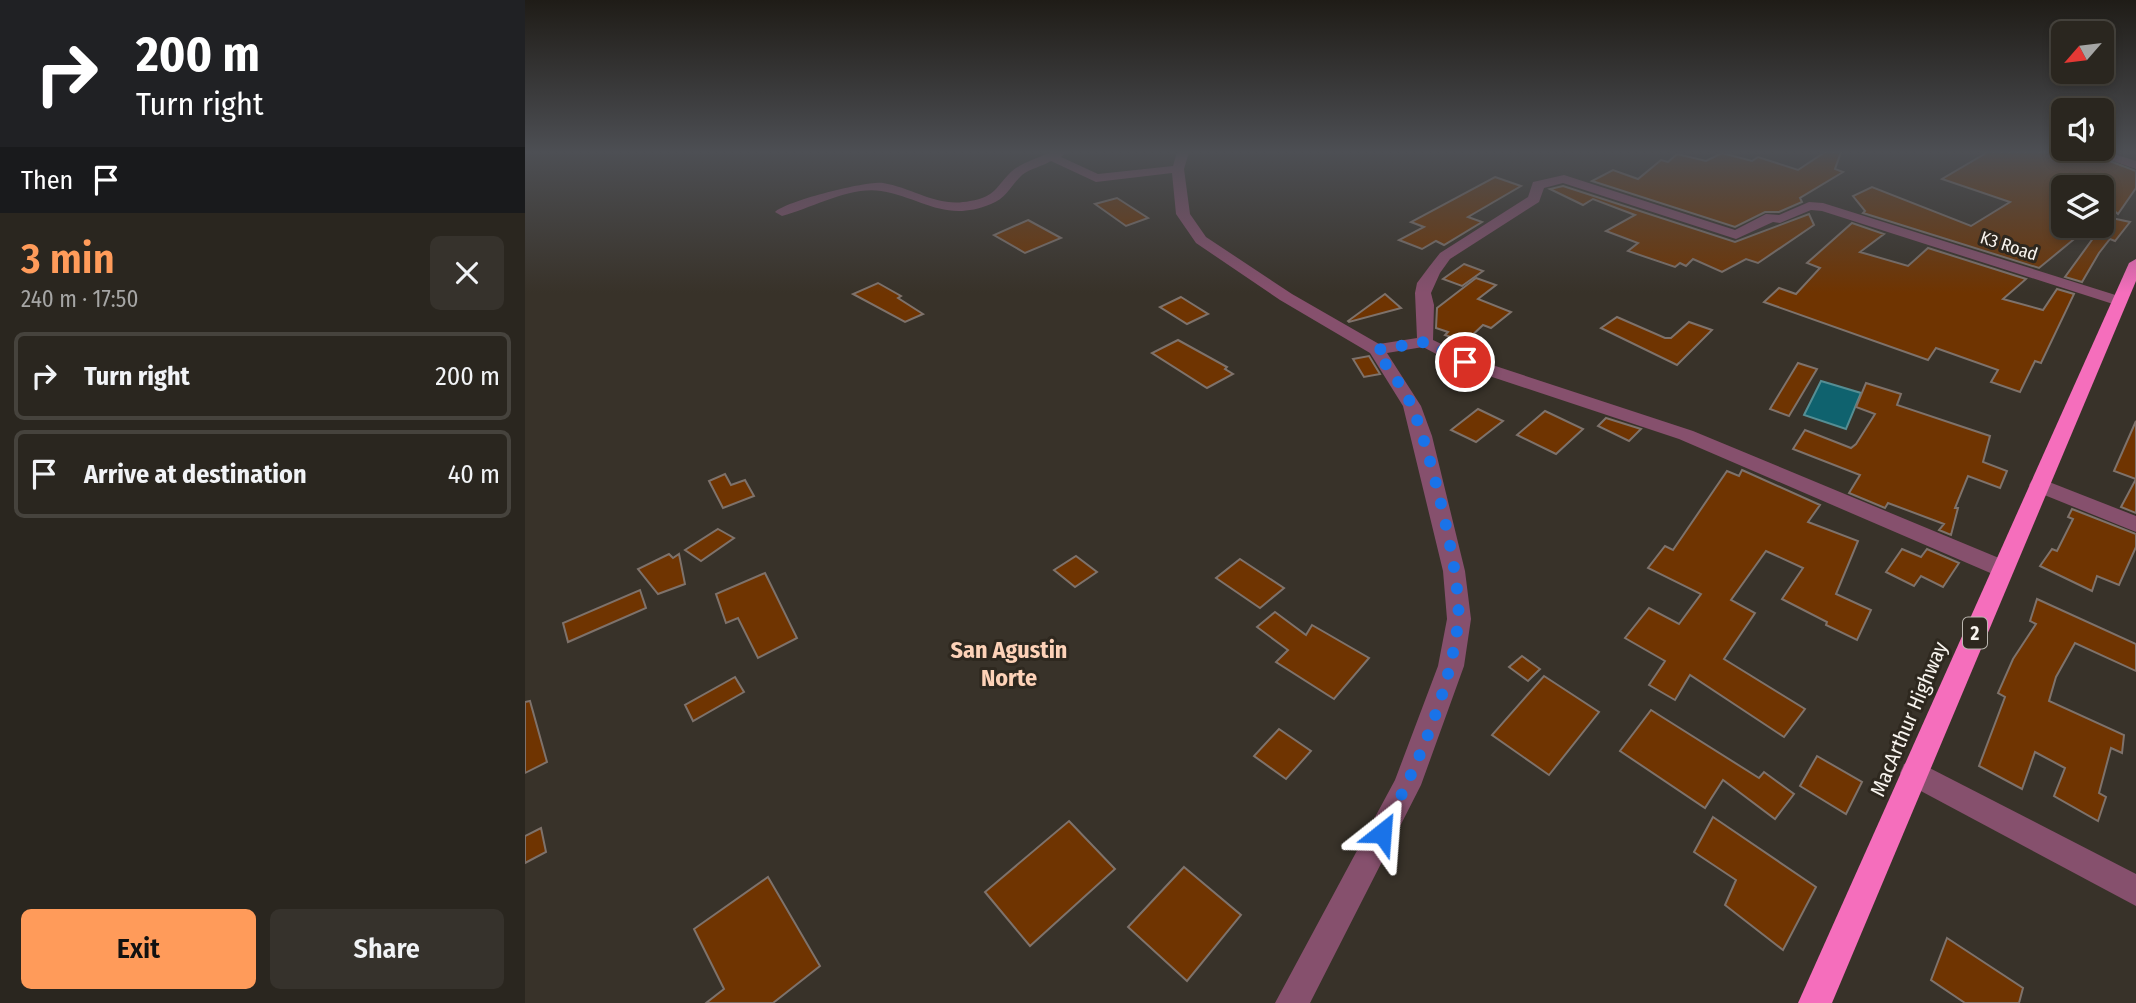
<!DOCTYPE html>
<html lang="en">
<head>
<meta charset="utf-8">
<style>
	:root { --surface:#2a261f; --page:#36322c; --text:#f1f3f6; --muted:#a5a5a4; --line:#46433d; --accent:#ff9b5a }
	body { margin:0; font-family:"Fira Sans Condensed",sans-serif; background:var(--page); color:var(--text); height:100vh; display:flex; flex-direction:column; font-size:26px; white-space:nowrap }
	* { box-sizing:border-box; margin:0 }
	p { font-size:23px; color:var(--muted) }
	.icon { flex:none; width:38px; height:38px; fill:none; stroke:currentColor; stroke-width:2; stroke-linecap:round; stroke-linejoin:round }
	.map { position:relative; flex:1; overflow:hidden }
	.details { display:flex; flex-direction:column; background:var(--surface); width:525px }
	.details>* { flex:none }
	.guide { background:#202124; color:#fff; overflow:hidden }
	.needle { width:46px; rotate:242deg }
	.buttons { position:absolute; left:1526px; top:21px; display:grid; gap:14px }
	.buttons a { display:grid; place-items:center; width:63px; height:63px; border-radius:10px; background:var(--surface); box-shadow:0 4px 10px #0003,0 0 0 2px var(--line); font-size:35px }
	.pin { position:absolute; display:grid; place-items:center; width:60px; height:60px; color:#fff; margin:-30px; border:4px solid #fff; border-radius:50%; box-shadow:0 2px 7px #0007 }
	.me { position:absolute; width:77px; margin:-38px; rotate:28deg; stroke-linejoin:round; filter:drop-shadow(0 0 5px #0008) }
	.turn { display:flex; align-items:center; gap:24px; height:147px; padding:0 21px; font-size:32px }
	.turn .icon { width:91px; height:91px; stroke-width:2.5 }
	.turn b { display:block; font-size:49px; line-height:60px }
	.then { display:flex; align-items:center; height:66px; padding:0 21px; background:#0003; gap:14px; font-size:26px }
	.round { display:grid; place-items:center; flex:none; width:74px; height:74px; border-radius:10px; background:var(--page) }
	.summary { display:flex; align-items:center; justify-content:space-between; height:119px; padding:0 21px }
	h1 { font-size:42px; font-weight:600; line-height:52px; color:var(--accent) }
	.action { display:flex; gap:14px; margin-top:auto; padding:14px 21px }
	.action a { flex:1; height:80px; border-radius:10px; background:var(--accent); color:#111; font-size:28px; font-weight:600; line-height:80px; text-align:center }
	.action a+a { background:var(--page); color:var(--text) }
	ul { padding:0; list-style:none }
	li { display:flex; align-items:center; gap:21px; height:88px; margin:0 14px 10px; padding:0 7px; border:4px solid var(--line); border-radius:10px }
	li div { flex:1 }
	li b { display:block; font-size:26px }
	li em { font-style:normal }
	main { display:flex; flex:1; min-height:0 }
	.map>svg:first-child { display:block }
</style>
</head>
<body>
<main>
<section class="details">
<div class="guide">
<div class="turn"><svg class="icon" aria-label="right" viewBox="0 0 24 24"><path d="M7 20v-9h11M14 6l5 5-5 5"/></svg><div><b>200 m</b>Turn right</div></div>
<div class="then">Then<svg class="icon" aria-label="arrive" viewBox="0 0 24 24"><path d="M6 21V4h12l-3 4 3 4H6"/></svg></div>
</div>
<div class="summary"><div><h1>3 min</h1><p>240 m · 17:50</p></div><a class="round"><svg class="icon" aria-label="close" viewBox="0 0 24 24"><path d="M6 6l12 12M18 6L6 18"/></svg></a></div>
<ul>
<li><svg class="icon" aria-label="right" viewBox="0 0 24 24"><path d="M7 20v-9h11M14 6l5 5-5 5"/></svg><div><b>Turn right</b></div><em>200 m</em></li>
<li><svg class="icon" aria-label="arrive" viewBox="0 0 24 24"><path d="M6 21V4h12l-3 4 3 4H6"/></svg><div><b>Arrive at destination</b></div><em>40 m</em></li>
</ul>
<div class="action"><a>Exit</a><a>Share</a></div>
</section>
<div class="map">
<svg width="1611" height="1003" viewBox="0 0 1611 1003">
	<rect width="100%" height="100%" fill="#383229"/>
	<polygon fill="#0f626e" stroke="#558e94" stroke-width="2" points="1296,381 1336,393 1321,429 1279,415"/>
	<g fill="#6f3401" stroke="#7e726b" stroke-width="2">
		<polygon points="1300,152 1316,152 1310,169 1318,172 1275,198 1277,202 1254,212 1240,212 1210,227 1067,181 1088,170 1113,179 1136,160 1143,162 1152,154 1181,161 1197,153 1227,161 1233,157 1273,170"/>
		<polygon points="1463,152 1561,152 1611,171 1611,188 1593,214 1586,208 1577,216 1605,222 1590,241 1585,239 1574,253 1557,282 1540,277 1577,226 1577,187 1538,187 1538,226 1565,226 1514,268 1338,213 1340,211 1328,196 1347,187 1446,226 1485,202 1417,179"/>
		<polygon points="970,177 996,186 943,217 957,222 919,245 911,241 897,249 874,240 899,227 886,222"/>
		<polygon points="1038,186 1210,242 1284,214 1289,225 1233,263 1221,259 1197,272 1168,259 1161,266 1155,263 1150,267 1103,251 1113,243 1081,231 1110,215 1068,199 1058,205 1025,189"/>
		<polygon points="592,198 623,218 601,226 570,204"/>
		<polygon points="503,220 536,238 500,253 469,235"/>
		<polygon points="1327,223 1359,234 1335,252 1383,266 1403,248 1501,279 1478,299 1518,310 1532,289 1549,294 1516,363 1510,361 1495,392 1466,382 1473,370 1411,348 1403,360 1239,302 1254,288 1271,294 1295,268 1282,263"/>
		<polygon points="939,264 958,271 937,286 918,279"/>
		<polygon points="951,278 971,285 953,299 986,312 966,328 958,325 940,342 920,335 923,332 911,328 912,308"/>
		<polygon points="353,283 376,296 373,298 398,314 380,322 328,294"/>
		<polygon points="860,294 876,308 824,322 823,321"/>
		<polygon points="656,297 683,314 662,324 635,307"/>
		<polygon points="1092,317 1140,338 1146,338 1164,322 1187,330 1152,365 1076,328"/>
		<polygon points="653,340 702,367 700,369 708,374 682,388 627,353"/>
		<polygon points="844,356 855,374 839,377 828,359"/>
		<polygon points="1273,363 1292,369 1264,416 1245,409"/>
		<polygon points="1341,383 1376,394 1372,405 1465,436 1458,462 1482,471 1475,488 1443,476 1430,508 1433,508 1426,535 1414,530 1419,524 1363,503 1360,508 1324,493 1335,475 1268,449 1280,430 1326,448 1331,444 1350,414 1331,407"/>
		<polygon points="953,409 978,421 951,442 926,430"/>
		<polygon points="1020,411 1058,429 1031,454 992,435"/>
		<polygon points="1081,418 1116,429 1104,441 1073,426"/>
		<polygon points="1611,421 1611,513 1596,507 1611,479 1589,471"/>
		<polygon points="1217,470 1295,505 1283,522 1333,541 1311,594 1346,610 1332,640 1301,625 1302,622 1257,599 1278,568 1241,551 1206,600 1230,613 1199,659 1280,709 1259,737 1165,675 1150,700 1124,685 1140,661 1100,638 1124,608 1154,624 1176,594 1123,568 1140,546 1148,550 1202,471 1214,476"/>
		<polygon points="200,474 206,485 220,480 229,496 198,508 184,481"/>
		<polygon points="1547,509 1611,534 1611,547 1594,585 1572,576 1567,591 1515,566 1527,549 1532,551 1548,519 1543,517"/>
		<polygon points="193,529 209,538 176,561 160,550"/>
		<polygon points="1377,549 1396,557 1402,549 1434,563 1418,587 1396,576 1389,586 1361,572"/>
		<polygon points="144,554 148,558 154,554 160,584 133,594 113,569"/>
		<polygon points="551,556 572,572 550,587 529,570"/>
		<polygon points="715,559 759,588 735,608 691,578"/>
		<polygon points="240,573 272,638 233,658 213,618 201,623 191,594"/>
		<polygon points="115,590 121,608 43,642 38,623"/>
		<polygon points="1512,599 1611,644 1611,671 1550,643 1531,677 1524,701 1599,735 1597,753 1586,748 1574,793 1581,797 1573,821 1529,796 1540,768 1510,752 1497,789 1454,766 1480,697 1473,693 1488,659 1511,624 1505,621"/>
		<polygon points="750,612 781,635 787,625 844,658 809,699 751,662 763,650 732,627"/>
		<polygon points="997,656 1015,669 1003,681 984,667"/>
		<polygon points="1019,676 1074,712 1024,775 967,735"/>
		<polygon points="210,677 219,692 168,721 160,705"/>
		<polygon points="5,701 22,762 0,773 0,702"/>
		<polygon points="1126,710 1234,778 1239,772 1269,794 1250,819 1198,780 1180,808 1095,751"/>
		<polygon points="754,729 786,751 761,779 729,756"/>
		<polygon points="1292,756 1337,782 1321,814 1275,786"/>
		<polygon points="1188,817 1291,887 1258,950 1200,905 1211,880 1169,852"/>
		<polygon points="544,821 590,869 505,946 460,892"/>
		<polygon points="16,828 21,852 0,863 0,836"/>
		<polygon points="659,867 716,915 662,981 603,927"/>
		<polygon points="243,877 295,966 248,1003 181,1003 199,989 169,929"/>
		<polygon points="1422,938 1498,988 1494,1003 1440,1003 1406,980"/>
	</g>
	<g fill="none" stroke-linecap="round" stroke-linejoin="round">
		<g fill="#86506d" fill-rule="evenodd">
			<path d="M 525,152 L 542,152 L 536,157 L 573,174 L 648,166 L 652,152 L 664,152 L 659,169 L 665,214 L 681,237 L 767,294 L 854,344 L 892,338 L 890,293 L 892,283 L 904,267 L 915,253 L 1003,197 L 1008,182 L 1039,175 L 1210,230 L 1241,214 L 1254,215 L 1284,202 L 1298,203 L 1600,298 L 1602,301 L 1594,306 L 1588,304 L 1297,211 L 1286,210 L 1255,223 L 1248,222 L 1211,239 L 1038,183 L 1019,188 L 1014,202 L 925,259 L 915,273 L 906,293 L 909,305 L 908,340 L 946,358 L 1168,431 L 1486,563 L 1489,569 L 1486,575 L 1478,577 L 1470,575 L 1154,439 L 934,366 L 898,347 L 862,353 L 896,406 L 907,436 L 940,571 L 946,619 L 939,666 L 896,785 L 785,1003 L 750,1003 L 870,780 L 913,666 L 922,619 L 918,571 L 878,406 L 845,353 L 755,300 L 671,243 L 651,214 L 647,173 L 571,182 L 526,161 C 518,166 504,169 497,175 C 486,185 482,198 466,204 C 420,223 398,198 356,191 C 325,186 287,208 257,216 L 250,212 C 262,201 340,181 358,183 C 389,188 412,208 445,201 C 471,197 471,186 487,171 C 496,163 514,158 525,152 Z"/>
			<polygon points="1563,152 1583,152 1611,161 1611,169"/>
			<polygon points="1514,478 1611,516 1611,532 1507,490 1504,485 1507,480"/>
			<polygon points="1389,760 1611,874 1611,906 1379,782 1375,773 1379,764"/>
		</g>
		<polygon fill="#f56ebc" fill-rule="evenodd" points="1611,259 1611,281 1307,1003 1273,1003 1604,263"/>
	</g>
	<linearGradient id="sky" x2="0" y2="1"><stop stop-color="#1f1c17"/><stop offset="0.52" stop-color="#4d4f54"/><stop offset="1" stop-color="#4d4f54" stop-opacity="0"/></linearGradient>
	<rect width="1611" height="293" fill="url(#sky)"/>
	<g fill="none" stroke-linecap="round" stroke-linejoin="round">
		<path stroke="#1a73e8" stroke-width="12" stroke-dasharray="0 21.6" d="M 857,833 C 891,769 924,695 933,623 C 938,580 905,451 888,409 C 880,388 863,369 851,350 L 900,342 L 940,362"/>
	</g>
	<g text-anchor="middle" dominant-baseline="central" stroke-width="6" stroke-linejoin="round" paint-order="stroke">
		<g font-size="18" fill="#f8f4ee" stroke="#2e281f">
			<text transform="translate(1484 246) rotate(18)">K3 Road</text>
		</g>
		<rect fill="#2e281f" stroke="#bbb7b0" stroke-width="2" x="1438" y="617.5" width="24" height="31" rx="5"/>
		<g font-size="19" font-weight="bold" fill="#f8f4ee">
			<text x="1450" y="633">2</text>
		</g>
		<g font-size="21" fill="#f8f4ee" stroke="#2e281f">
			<text transform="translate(1384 719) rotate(-67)">MacArthur Highway</text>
		</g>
		<g font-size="24" font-weight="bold" fill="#fdd2b8" stroke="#2e281f">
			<text x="484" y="650">San Agustin<tspan x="484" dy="28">Norte</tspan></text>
		</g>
	</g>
</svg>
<div class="buttons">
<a><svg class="needle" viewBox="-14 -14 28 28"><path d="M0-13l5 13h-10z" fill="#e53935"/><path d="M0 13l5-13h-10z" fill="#a5a5a4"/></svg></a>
<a><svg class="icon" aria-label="sound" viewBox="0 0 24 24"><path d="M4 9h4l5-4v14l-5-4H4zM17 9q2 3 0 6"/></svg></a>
<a><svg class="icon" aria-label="layers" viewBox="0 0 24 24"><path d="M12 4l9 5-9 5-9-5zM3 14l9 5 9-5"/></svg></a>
</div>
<div class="pin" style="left:940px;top:362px;background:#d93025"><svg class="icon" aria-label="arrive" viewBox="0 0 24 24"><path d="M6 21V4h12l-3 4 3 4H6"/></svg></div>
<svg class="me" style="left:857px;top:833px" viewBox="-20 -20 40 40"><path d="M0-17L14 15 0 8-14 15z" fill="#1a73e8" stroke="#fff" stroke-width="4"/></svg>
</div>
</main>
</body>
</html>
